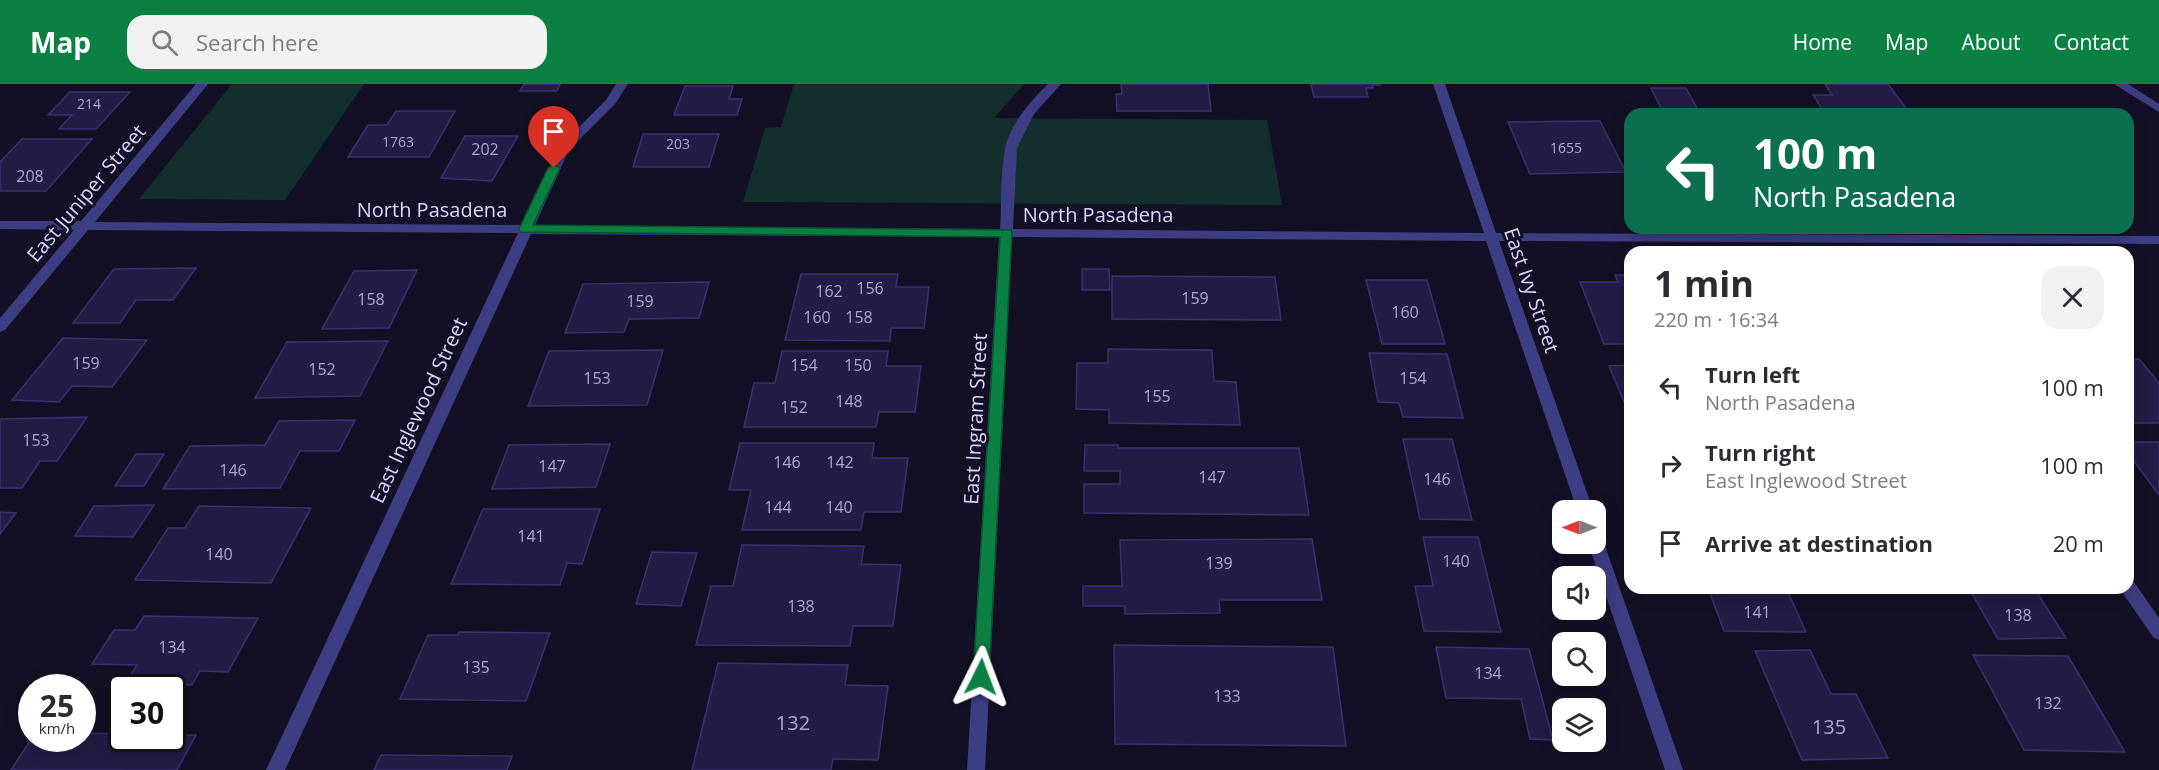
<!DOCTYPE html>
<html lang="en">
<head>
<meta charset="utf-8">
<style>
	:root { --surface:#fff; --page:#f2f2f3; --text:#2b2b33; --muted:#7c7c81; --accent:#0b8043 }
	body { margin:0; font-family:"Open Sans",sans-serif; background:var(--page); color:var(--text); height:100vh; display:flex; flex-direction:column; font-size:22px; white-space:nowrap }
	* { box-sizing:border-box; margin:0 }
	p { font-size:20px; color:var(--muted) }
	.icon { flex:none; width:33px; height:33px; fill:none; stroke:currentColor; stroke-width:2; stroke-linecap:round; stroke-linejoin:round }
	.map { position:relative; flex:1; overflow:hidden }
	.details { position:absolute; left:1624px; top:162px; width:510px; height:348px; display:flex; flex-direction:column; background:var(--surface); border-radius:18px; box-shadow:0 3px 15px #0003 }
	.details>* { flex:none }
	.banner { position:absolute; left:1624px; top:24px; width:510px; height:126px; border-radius:18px; box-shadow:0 3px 15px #0003; background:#0b6e4f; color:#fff; overflow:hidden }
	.needle { width:39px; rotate:270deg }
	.buttons { position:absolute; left:1552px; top:416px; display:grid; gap:12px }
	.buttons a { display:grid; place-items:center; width:54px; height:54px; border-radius:12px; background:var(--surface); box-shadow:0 3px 15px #0003; font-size:30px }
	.speed { position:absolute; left:18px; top:590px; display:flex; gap:12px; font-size:30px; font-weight:700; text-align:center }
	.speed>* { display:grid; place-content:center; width:78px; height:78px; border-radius:50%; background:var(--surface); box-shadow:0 3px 15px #0003; line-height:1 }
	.speed small { font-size:15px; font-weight:400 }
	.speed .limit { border:3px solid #111; border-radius:9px; background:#fff; color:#111 }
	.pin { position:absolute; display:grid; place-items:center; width:51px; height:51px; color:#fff; margin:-62px -26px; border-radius:50% 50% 50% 0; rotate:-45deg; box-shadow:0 0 6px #0007 }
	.pin .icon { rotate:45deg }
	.me { position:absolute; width:66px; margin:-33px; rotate:3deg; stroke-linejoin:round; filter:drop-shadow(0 0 4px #0008) }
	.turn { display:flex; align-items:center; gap:21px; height:126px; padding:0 30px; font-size:27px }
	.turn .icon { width:78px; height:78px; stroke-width:2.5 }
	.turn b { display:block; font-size:42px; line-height:51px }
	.round { display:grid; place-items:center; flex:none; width:63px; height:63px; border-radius:18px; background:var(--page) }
	.headline { display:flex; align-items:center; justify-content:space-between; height:102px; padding:0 30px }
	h1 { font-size:36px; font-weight:700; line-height:45px }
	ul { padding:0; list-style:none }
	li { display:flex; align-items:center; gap:18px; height:78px; padding:0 30px }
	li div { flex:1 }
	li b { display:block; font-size:22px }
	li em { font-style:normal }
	header { display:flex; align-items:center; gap:36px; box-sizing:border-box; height:84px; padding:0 30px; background:var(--accent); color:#fff }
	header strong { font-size:28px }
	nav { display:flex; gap:33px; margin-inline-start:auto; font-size:21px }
	.search { width:420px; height:54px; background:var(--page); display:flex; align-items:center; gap:15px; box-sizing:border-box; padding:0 21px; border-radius:18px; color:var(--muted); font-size:22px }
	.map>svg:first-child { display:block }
</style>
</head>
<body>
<header>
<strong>Map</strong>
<div class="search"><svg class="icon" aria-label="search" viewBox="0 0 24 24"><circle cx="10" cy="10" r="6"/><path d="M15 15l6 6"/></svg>Search here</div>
<nav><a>Home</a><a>Map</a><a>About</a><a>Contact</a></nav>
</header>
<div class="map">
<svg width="2159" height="686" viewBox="0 0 2159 686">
	<rect width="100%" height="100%" fill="#131025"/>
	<g fill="#132f2d">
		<polygon points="232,0 364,0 285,116 139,115"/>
		<polygon points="794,0 1024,0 994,34 1267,36 1282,121 743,118 765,44 781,43"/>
	</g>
	<g fill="#231d46" stroke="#392f71" stroke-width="1.5">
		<polygon points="524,0 560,0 557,7 520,7"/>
		<polygon points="1121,0 1208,0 1211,27 1117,27 1116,10 1122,10"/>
		<polygon points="1311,0 1380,0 1380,1 1372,1 1373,4 1366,4 1368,13 1314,13"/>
		<polygon points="1825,0 1888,0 1908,27 1822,25 1813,11 1832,11"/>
		<polygon points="685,2 733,2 729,15 742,15 737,31 674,31"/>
		<polygon points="1651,4 1686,4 1700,30 1664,30"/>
		<polygon points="70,8 130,8 96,45 59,45 72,31 48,31"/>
		<polygon points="396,27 455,27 429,73 348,73 368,41 387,41"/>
		<polygon points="1600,37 1626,88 1530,90 1508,38"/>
		<polygon points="643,50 719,50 709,83 633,83"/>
		<polygon points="465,52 518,52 492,97 441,94"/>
		<polygon points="22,55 92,55 46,107 0,107 0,78"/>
		<polygon points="196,184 173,216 136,216 120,239 73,239 114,185"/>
		<polygon points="1082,185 1109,185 1110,206 1082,206"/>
		<polygon points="417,186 389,244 322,245 354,187"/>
		<polygon points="801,190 898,190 896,203 929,203 924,244 891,244 890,257 785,256"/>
		<polygon points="1615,191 1630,191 1630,260 1604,260 1580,198 1618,198"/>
		<polygon points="1112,192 1275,193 1281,236 1112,235"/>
		<polygon points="1366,196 1427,196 1445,260 1382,260"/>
		<polygon points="709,198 699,234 629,235 624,248 565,249 583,200"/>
		<polygon points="63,254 147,256 112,303 72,302 59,318 12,316"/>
		<polygon points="388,257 360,312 255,314 287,258"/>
		<polygon points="1108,265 1212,266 1214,297 1236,298 1240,341 1109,339 1109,326 1076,325 1077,279 1108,279"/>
		<polygon points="663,266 647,321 528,322 549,267"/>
		<polygon points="782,267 888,267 886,282 921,282 915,328 879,328 876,343 744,343 754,299 775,299"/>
		<polygon points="1369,269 1447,270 1463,334 1403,333 1399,319 1378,318"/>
		<polygon points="2128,275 2139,275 2159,299 2159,339 2128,339"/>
		<polygon points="1630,281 1630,332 1609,282"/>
		<polygon points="87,333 57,377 40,377 22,404 0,404 0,335"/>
		<polygon points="355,336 339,367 300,367 280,404 163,405 190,362 265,361 279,337"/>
		<polygon points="1403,355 1452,355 1472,436 1420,435"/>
		<polygon points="2128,358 2159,358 2159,411 2128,369"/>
		<polygon points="740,359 874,359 872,374 908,374 901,428 864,428 861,446 742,446 751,406 729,406"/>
		<polygon points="610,360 596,403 492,405 509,361"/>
		<polygon points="1085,361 1118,361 1118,364 1299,364 1309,431 1084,429 1084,400 1120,400 1120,387 1084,387"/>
		<polygon points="136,370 164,370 144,402 115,402"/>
		<polygon points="154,421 133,453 75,452 94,422"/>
		<polygon points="199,422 311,424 271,499 135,496 168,444 185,444"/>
		<polygon points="483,425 600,425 582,480 567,479 560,501 451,500"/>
		<polygon points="0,428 16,429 0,450"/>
		<polygon points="1423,453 1478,453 1501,548 1424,547 1415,502 1433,502"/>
		<polygon points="1312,455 1322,516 1219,516 1220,529 1125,530 1125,522 1083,522 1083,502 1122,502 1120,456"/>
		<polygon points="742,461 864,462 861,480 901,481 893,542 853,542 850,562 696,561 711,502 733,502"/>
		<polygon points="652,468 697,469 681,522 636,520"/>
		<polygon points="1708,504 1803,504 1805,509 1788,508 1806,548 1724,547"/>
		<polygon points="1948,504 2034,504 2066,554 1998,555 1971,508 1951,508"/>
		<polygon points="144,532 258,534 228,588 200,587 192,601 126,599 137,581 92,580 114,546 135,546"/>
		<polygon points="459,548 550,549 526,617 400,615 428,551 458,551"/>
		<polygon points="1114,561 1333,563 1346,662 1115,660"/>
		<polygon points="1436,563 1529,565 1553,656 1530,655 1521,615 1446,614"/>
		<polygon points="1810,566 1831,610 1856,610 1888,674 1802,676 1755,567"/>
		<polygon points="1973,571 2068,572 2125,668 2024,666"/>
		<polygon points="718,579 848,581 845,601 888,602 878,676 833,675 831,686 692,686"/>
		<polygon points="82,649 122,650 122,654 172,654 172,651 196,651 177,686 11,686 32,654 82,654"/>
		<polygon points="381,671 512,672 507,686 374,686"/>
	</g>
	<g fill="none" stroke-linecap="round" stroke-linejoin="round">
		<g fill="#3d3d83" fill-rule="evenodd">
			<path d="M 196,0 L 208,0 L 95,138 L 522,141 L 558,64 L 606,16 L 616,0 L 628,0 L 615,20 L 569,66 L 535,141 L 1000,145 C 1002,119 1000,91 1005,65 C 1009,42 1031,16 1048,0 L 1061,0 L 1034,30 L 1017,64 L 1013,145 L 1484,149 L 1433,0 L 1445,0 L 1496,149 L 2159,152 L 2159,160 L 1499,157 L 1593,426 L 1577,426 L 1486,157 L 1012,153 L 985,686 L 967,686 L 999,153 L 531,150 L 285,686 L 266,686 L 518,149 L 88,146 L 5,246 L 0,248 L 0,234 L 74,146 L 0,145 L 0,137 L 81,137 Z"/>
			<polygon points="2114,0 2128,0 2159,20 2159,28"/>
			<polygon points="1596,452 1602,454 1604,459 1683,686 1665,686 1588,459 1596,459"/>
			<polygon points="2128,496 2134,498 2159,534 2159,556 2153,553 2122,508 2120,504 2128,504"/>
		</g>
	</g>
	<polygon fill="#0b8043" stroke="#07532c" stroke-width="1.5" points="554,81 560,84 533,141 1011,146 1012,149 989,593 987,598 981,600 975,598 973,593 1000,153 521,148 519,145 548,84"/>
	<g text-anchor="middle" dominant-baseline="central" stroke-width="6" stroke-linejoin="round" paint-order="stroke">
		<g font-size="14" fill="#aba8d0">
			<text x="89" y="19">214</text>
			<text x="398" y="57">1763</text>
			<text x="678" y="59">203</text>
			<text x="1566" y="63">1655</text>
		</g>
		<g font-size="16" fill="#aba8d0">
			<text x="485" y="65">202</text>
			<text x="30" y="92">208</text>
			<text x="870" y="204">156</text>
			<text x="829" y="207">162</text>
			<text x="1195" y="214">159</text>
			<text x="371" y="215">158</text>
			<text x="640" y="217">159</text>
			<text x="1405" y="228">160</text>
			<text x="817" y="233">160</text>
			<text x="859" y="233">158</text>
			<text x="86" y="279">159</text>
			<text x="804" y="281">154</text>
			<text x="858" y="281">150</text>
			<text x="322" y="285">152</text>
			<text x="597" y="294">153</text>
			<text x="1413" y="294">154</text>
			<text x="1157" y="312">155</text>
			<text x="849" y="317">148</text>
			<text x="794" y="323">152</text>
			<text x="36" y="356">153</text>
			<text x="787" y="378">146</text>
			<text x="840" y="378">142</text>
			<text x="552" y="382">147</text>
			<text x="233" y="386">146</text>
			<text x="1212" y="393">147</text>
			<text x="1437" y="395">146</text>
			<text x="778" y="423">144</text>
			<text x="839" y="423">140</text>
			<text x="531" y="452">141</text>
			<text x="219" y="470">140</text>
			<text x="1456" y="477">140</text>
			<text x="1219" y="479">139</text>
			<text x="801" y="522">138</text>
			<text x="1757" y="528">141</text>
			<text x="2018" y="531">138</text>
			<text x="172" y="563">134</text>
			<text x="476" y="583">135</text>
			<text x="1488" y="589">134</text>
			<text x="1227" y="612">133</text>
			<text x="2048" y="619">132</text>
		</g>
		<g font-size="20" fill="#d8d6fe" stroke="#131025">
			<text transform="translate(86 109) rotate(-50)">East Juniper Street</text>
			<text x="432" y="125">North Pasadena</text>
			<text x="1098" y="130">North Pasadena</text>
			<text transform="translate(1532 206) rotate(71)">East Ivy Street</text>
			<text transform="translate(418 326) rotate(-65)">East Inglewood Street</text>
			<text transform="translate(975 335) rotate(-87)">East Ingram Street</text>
		</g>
		<g font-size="20" fill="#aba8d0">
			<text x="793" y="638">132</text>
			<text x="1829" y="642">135</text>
		</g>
	</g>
</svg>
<div class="buttons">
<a><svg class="needle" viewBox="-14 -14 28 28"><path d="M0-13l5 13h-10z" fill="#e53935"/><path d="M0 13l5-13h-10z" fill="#7c7c81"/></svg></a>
<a><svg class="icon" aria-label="sound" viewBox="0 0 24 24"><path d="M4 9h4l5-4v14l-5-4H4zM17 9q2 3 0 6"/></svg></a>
<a><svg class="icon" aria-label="search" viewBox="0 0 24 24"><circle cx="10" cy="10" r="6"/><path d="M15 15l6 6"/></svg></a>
<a><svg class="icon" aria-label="layers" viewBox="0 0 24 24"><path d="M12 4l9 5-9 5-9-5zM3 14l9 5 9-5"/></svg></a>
</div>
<div class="speed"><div>25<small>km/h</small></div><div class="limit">30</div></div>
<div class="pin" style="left:554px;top:84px;background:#d93025"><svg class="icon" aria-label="arrive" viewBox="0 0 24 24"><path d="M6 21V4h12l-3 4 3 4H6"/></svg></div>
<svg class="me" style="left:981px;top:593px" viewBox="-20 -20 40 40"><path d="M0-17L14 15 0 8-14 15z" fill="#0b8043" stroke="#fff" stroke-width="4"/></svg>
<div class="banner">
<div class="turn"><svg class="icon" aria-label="left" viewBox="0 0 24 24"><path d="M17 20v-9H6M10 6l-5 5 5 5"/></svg><div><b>100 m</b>North Pasadena</div></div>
</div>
<section class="details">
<div class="headline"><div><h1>1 min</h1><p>220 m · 16:34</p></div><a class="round"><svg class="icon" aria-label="close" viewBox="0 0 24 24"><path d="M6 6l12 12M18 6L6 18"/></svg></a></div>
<ul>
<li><svg class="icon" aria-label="left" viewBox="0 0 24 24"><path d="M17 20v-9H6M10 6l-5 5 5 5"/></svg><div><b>Turn left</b><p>North Pasadena</p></div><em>100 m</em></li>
<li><svg class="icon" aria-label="right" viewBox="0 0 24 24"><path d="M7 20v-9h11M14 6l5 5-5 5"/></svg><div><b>Turn right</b><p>East Inglewood Street</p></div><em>100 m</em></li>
<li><svg class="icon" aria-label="arrive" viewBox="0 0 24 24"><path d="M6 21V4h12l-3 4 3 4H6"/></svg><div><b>Arrive at destination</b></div><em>20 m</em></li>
</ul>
</section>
</div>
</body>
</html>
